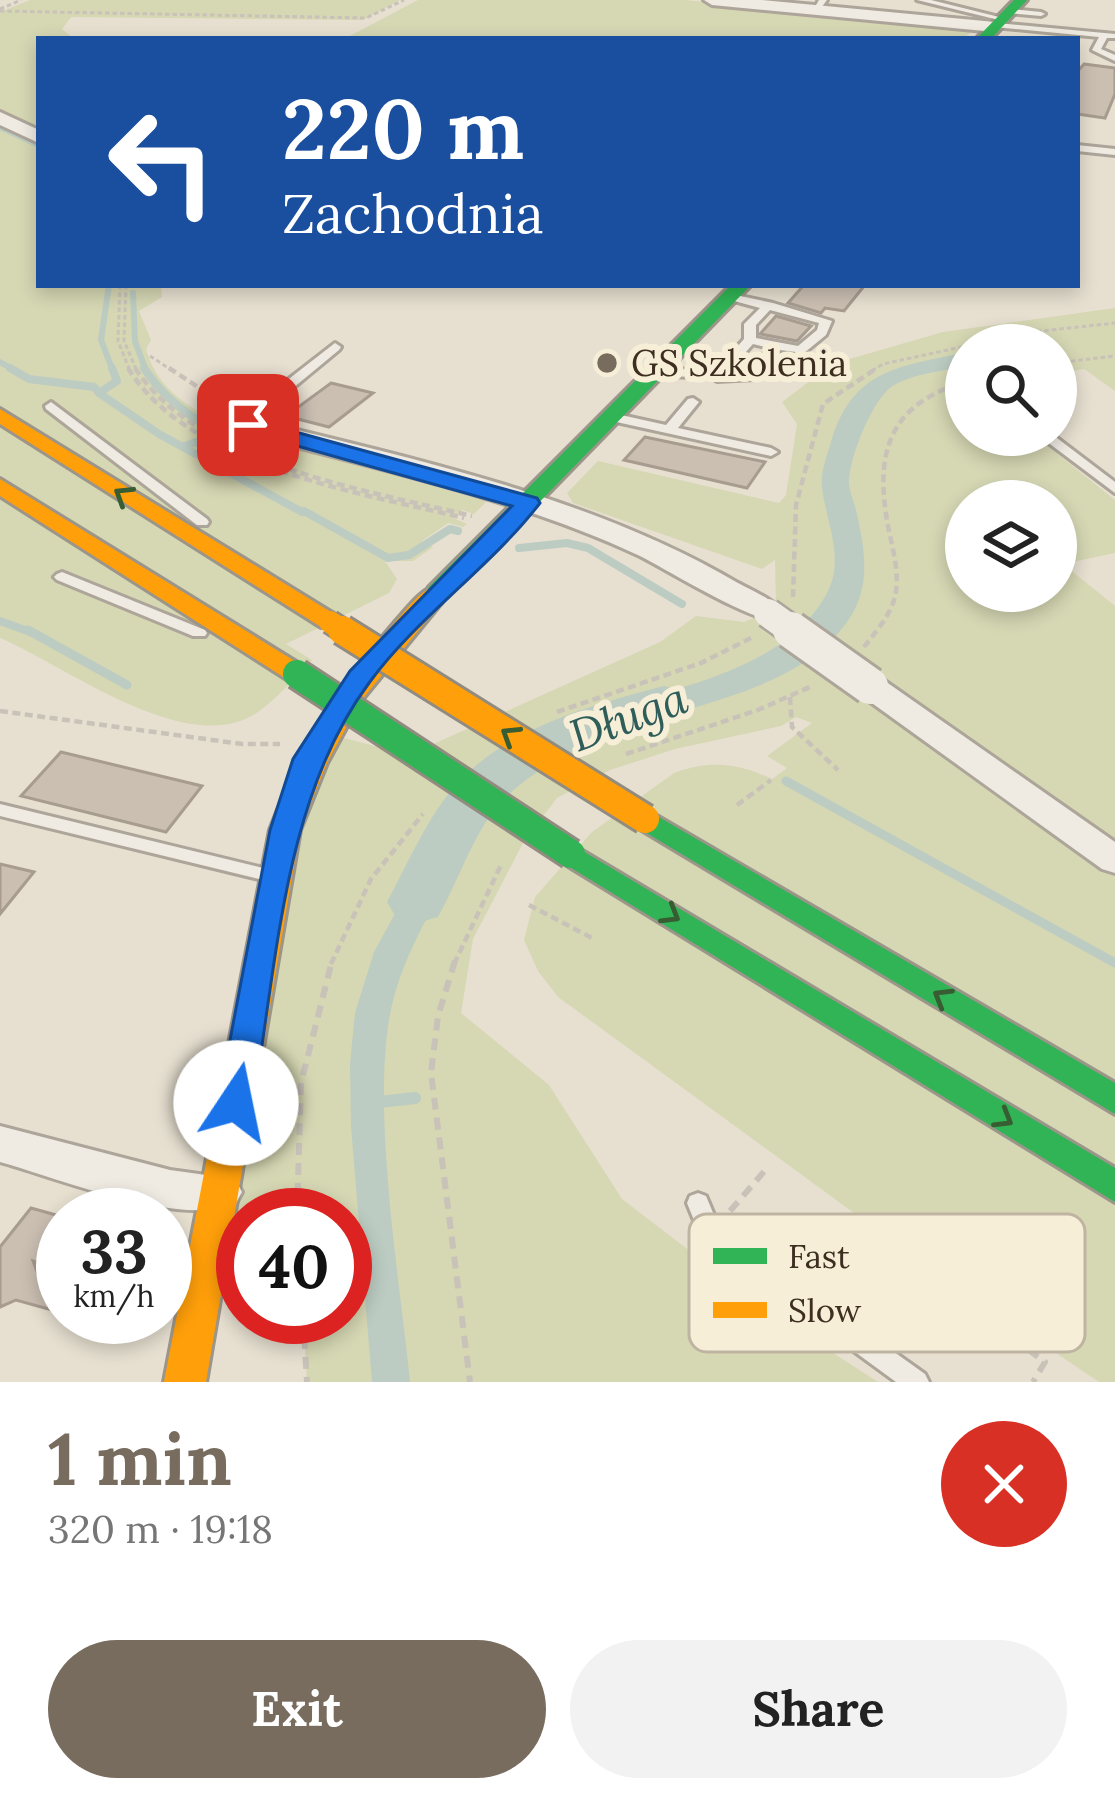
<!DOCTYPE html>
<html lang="en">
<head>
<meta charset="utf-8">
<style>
	:root { --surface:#fff; --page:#f2f2f2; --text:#222; --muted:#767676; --accent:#786c5e }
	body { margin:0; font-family:Lora,serif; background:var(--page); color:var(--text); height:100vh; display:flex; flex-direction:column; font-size:45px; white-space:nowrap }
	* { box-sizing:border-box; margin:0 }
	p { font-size:39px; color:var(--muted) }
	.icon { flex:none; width:66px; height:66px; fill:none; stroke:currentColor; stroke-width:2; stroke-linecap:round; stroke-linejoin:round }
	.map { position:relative; height:1382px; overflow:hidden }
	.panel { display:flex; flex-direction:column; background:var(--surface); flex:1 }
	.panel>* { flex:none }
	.hud { position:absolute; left:36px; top:36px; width:1044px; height:252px; border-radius:0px; box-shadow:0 6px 18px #0003; background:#1a4fa0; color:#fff; overflow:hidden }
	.buttons { position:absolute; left:945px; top:324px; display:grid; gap:24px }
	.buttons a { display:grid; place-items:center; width:132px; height:132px; border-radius:50%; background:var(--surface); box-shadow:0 6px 18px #0003; font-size:60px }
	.speed { position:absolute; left:36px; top:1188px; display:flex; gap:24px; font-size:60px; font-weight:700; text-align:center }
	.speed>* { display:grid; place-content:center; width:156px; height:156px; border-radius:50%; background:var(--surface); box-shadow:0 6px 18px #0003; line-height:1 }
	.speed small { font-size:30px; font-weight:400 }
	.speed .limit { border:18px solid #d22; background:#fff; color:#111 }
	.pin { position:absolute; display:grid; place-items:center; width:102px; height:102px; color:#fff; margin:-51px; border-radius:24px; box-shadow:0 6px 18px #0006 }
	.me { position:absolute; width:132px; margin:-66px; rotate:11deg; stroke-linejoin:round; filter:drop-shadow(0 0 9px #0008) }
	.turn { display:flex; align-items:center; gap:42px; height:252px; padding:0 48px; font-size:54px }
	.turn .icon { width:156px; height:156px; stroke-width:2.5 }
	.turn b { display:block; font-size:84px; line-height:102px }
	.round { display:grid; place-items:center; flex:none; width:126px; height:126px; border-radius:63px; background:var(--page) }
	.head { display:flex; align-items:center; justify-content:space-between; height:204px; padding:0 48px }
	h1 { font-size:72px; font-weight:700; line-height:90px; color:var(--accent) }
	.cta { display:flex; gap:24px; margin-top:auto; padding:24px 48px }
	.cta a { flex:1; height:138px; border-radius:72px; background:var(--accent); color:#fff; font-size:48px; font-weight:700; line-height:138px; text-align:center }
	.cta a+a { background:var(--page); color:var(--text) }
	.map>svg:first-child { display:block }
</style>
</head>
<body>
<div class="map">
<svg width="1115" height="1382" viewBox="0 0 1115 1382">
	<rect width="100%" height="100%" fill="#e7e0d1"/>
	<g fill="#d6d7b3" fill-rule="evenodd">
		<path d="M 30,0 L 400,0 L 363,20 L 71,17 L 62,29 L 74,39 L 39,39 L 39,285 L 161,285 L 162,297 L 139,311 L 151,340 L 146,349 C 156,385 180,400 211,420 L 487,501 L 474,514 L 462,510 L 453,518 L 467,524 L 463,527 L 448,523 L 422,541 L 433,547 L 413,561 L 385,561 L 397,579 L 389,593 L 286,644 L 312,660 C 295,677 278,698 258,712 C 189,761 63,664 0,638 L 0,12 Z"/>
		<polygon points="418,0 685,0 974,28 964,39 344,39"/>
		<path d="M 1115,308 L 1115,391 L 1084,369 L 1056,374 L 1056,345 L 966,345 L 966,435 L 1034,435 L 1115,500 L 1115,553 L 1063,564 L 1115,606 L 1115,1382 L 1099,1382 L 921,1262 L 639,1056 L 558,997 L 538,971 L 524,940 L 535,897 L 592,832 L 674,773 C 710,760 738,763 772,779 L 787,768 L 767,756 L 812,723 L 796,717 L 781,726 L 675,749 L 610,770 L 557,798 L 524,841 L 473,939 L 461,1013 L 549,1085 L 622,1199 L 768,1311 L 878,1382 L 307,1382 L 303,1317 L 345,1317 L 345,1215 L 243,1215 L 210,1245 L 321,732 L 409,755 L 660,642 L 696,616 L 744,622 L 776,609 L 775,560 L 762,569 L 573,503 L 567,493 L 598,461 L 779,503 L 786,495 L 797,424 L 782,402 L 832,364 L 943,332 ZM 966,501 L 1056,501 L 1056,591 L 966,591 Z"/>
	</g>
	<g fill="#bcccc2">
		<path d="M 966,352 L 966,366 C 944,371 915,373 894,385 C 873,397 849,458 849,483 C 849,491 854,502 856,510 C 866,555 873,593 840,631 C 787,694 686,704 615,734 L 583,716 C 661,691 782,674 826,595 C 846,560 826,522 822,487 C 820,473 827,456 831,442 C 853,368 900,367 966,352 Z"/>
		<path d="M 439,833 L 464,850 C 440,895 411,941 396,990 C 366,1084 400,1279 410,1382 L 372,1382 L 351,1126 L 350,1064 L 355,1013 L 374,952 Z"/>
	</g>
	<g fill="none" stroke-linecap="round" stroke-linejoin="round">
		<polyline stroke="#bcccc2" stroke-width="4.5" points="0,128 39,146"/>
		<g stroke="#bcccc2" stroke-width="6">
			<polyline points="109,285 101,340 113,371"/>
			<polyline points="133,293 135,341 146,371"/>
			<polyline points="0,362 16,371"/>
		</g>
		<g stroke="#bcccc2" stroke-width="8">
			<polyline points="10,368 29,379 94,387 99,393"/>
			<polyline points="112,368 117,381 99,393 159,434 302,512"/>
			<path d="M 144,368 C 174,414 224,438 274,457"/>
			<polyline points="182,447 196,442 257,469"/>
			<polyline points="304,511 388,558 409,555 450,529 458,531"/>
			<polyline points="519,548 567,543 588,548 682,604"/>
			<polyline points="0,621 33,633"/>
		</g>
		<g stroke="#bcccc2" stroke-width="9">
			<polyline points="28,630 127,685"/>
			<polyline points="786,781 1115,963"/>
		</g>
		<g stroke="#bcccc2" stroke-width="12">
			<polyline points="379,1102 415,1098"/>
			<polyline points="951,1260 947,1264 986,1290"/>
		</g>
		<path fill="#bcccc2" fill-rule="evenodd" d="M 664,686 L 682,691 L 690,702 L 682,713 C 613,735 525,759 484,825 C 466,854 455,887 438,917 L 417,923 L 396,917 L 387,902 C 406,867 422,829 446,797 C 495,731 588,706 664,686 Z"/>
	</g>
	<g fill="#cbbfb2" stroke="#a89c90" stroke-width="3">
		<polygon points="1084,64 1115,68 1115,94 1105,118 1077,114 1077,72"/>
		<polygon points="804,285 865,285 844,311 825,308 821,313 788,303"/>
		<polygon points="776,316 811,326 797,341 760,334"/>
		<polygon points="331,383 373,393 329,427 286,416"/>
		<polygon points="645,437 683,445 765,462 747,488 624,460"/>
		<polygon points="61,752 202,786 166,832 21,796"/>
		<polygon points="0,864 34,872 0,914"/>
		<polygon points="31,1208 63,1217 63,1271 33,1261 52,1310 16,1300 0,1307 0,1247"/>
	</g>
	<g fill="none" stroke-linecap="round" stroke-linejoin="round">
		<g stroke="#ada599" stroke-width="6">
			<g id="lane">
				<polygon points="819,0 827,0 818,12 812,12"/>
				<polygon points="917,0 931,0 1007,19 1003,21"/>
				<polygon points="1011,9 1041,12 1045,14 1041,16 1008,13"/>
				<polygon points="997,23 1115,34 1115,38 1107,38 1101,49 1115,55 1115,61 1092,50 1099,37 994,27"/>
				<polygon points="1077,145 1115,149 1115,155 1077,151"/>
				<path d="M 731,294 L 773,303 L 832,321 L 826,335 L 804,353 L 780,350 L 754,379 L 717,381 L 712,378 L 652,375 L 650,372 L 656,368 L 716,371 L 744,339 L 744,324 L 760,308 L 727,299 L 727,295 ZM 770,310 L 819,323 L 817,330 L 798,346 L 756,338 L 756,325 ZM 753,344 L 769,348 L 747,372 L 729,371 Z"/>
				<polygon points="335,343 341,347 339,350 264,412 253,429 243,429 241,426 254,406"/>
				<polygon points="693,398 699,402 678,428 771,448 778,452 771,456 612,421 605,417 612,413 666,425 688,399"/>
				<polygon points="51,402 207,519 209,522 207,525 197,525 46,409 45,406"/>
				<polygon points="1038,435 1053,435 1115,482 1115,493"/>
				<polygon points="62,572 205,630 207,633 205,636 193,636 57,580 54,577 57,574"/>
				<polygon points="0,804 267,869 274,870 276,875 274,880 267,881 0,816"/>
				<polygon points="698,1193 706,1196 719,1227 925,1374 929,1382 896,1382 702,1240 687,1203 690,1196"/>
			</g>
		</g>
		<g stroke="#ada599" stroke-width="6">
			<g id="street">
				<polygon points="704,0 761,0 995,22 1003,27 995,32 712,5"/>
				<polygon points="0,112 39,130 39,143 0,125"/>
				<path d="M 248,418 C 413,459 590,496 738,583 C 753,591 773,599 784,613 L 779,620 C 756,625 668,570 640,556 C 514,497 373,468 239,432 L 235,426 Z"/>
				<polygon points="870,676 882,679 1115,842 1115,873 1102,869 858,693 854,686 858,679"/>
				<path d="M 0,1126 L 170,1170 L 235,1179 L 242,1192 L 235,1205 C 176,1226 61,1179 0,1162 Z"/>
			</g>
		</g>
		<g stroke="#9c958a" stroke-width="6">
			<g id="fast">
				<polygon points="1014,0 1027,0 991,39 976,39"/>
				<polygon points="731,285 751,285 447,597 429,597 426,592 429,587"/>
				<polygon points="645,809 1115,1083 1115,1114 635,826 630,819 635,812"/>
				<polygon points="571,844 1115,1168 1115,1202 560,861 556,854 560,847"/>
			</g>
		</g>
		<g stroke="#9c958a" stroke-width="6">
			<g id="slow">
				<polygon points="0,409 339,617 343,622 339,627 321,627 0,424"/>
				<polygon points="0,479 306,668 310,674 306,680 288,680 0,496"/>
				<path d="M 438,585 L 450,592 L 360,702 L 327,763 L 300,830 L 206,1382 L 164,1382 L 270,830 C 300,752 341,684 396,621 C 408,608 421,589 438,585 Z"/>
			</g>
		</g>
		<g stroke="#c8c2b9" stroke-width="3" stroke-dasharray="4.5 3" stroke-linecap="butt">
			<polyline points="0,9 21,0"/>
			<polyline points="0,11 366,18 404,0"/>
			<polyline points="120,285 118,341 130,371"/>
			<polyline points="126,285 124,341 137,371"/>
			<polyline points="971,345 1014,334 1115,323"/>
			<polyline points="150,356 173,371"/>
			<polyline points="1056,363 1115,356"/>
			<polyline points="872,371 883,364 966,346"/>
		</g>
		<g stroke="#c8c2b9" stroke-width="4.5" stroke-dasharray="8 4.5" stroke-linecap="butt">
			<path d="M 128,368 C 189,467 358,492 464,518"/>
			<path d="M 135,368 C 199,465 366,490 472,516"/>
			<polyline points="169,368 236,412"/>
			<polyline points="793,597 796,505 823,404 877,368"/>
			<path d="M 864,647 C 877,630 893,613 896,591 C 899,569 892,547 888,526 C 874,451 890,403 966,382"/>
			<polyline points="790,697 792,727 838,770"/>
			<polyline points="0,711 242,744 280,744"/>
			<polyline points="557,712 701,663 753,637"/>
			<polyline points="626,754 758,710 812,686"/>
			<polyline points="737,805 771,780"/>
			<polyline points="529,905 592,938"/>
			<polyline points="331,964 371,879 423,814"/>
			<polyline points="454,964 501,865"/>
		</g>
		<g stroke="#c8c2b9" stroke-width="6" stroke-dasharray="12 8" stroke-linecap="butt">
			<polyline points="455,961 438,1016 431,1073 470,1382"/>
			<polyline points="730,1211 768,1167"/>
			<polyline points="297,1215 301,1083 332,961"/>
			<polyline points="303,1317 307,1382"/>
			<polyline points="996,1326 1045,1362 1033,1382"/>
		</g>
		<use href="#lane" fill="#efebe3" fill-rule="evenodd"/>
		<use href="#street" fill="#efebe3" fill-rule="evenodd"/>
		<use href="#fast" fill="#30b455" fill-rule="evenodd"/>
		<use href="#slow" fill="#ff9f0a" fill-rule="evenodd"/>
		<g stroke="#ada599" stroke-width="33" stroke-linecap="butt">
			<polyline id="street-bridge-far1" points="768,613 796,633"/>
		</g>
		<g stroke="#ada599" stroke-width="42" stroke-linecap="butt">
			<polyline id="street-bridge" points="791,630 870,686"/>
		</g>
		<g stroke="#928b80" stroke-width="34" stroke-linecap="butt">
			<polyline id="fast-bridge" points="297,674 571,854"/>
		</g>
		<g stroke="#928b80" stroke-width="27" stroke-linecap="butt">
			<polyline id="slow-bridge-far1" points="330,622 347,633"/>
		</g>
		<g stroke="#928b80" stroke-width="34" stroke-linecap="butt">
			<polyline id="slow-bridge" points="342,630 645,819"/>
		</g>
		<use href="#street-bridge-far1" stroke="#efebe3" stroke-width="28"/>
		<use href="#street-bridge" stroke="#efebe3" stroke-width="36"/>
		<use href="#fast-bridge" stroke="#30b455" stroke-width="28"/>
		<use href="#slow-bridge-far1" stroke="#ff9f0a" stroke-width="22"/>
		<use href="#slow-bridge" stroke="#ff9f0a" stroke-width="28"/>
	</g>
	<defs><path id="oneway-chevron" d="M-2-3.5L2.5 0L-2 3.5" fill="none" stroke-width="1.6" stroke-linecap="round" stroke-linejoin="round" transform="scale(3)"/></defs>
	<g stroke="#385d33">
		<use href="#oneway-chevron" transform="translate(123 495) rotate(-148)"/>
		<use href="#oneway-chevron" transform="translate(510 735) rotate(-148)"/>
		<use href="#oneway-chevron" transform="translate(671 915) rotate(31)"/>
		<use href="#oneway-chevron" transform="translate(942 997) rotate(-149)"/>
		<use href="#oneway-chevron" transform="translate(1004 1119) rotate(31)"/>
	</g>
	<path fill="#1a73e8" stroke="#114b97" stroke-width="3" d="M 248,419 L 537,498 L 540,503 C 490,568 417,617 369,683 C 283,798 277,965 253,1103 L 248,1113 L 236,1117 L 223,1113 L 218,1103 L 270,830 L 293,759 L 350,671 L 512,506 L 240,430 L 237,425 Z"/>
	<circle fill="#786c5e" stroke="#f7eed8" stroke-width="4.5" cx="607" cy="363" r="12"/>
	<g text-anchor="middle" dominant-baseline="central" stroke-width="12" stroke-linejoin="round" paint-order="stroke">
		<g font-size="36" fill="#3d2e20" stroke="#f7eed8" text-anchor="start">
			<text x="631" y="363">GS Szkolenia</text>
		</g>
		<g font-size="45" font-style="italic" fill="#2f5d5a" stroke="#f7eed8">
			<text transform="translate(628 716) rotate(-20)">Długa</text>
		</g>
	</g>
	<rect x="689" y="1214" width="396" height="138" rx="18" fill="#f7eed8" stroke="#bfb4a1" stroke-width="3"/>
	<rect x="713" y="1248" width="54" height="16" fill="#30b455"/>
	<rect x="713" y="1302" width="54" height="16" fill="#ff9f0a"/>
	<g font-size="33" fill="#3d2e20">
		<text x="788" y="1268">Fast</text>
		<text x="788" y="1322">Slow</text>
	</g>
</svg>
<div class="buttons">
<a><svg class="icon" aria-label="search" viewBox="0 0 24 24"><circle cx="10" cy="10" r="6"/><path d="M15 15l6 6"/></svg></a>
<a><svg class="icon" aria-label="layers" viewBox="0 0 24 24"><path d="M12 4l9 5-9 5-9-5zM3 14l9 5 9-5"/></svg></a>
</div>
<div class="speed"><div>33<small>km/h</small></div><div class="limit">40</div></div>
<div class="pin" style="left:248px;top:425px;background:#d93025"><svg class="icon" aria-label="arrive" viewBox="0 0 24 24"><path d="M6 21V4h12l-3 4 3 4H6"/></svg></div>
<svg class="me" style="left:236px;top:1103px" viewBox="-20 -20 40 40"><circle r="19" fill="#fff"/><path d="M0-13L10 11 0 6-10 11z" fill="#1a73e8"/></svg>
<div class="hud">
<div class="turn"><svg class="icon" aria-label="left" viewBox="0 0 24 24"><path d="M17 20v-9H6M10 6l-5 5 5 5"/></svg><div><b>220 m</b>Zachodnia</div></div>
</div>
</div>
<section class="panel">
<div class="head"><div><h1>1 min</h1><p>320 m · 19:18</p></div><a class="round" style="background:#d93025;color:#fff"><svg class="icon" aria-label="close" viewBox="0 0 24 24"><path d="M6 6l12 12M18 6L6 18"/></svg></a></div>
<div class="cta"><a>Exit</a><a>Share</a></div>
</section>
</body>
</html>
